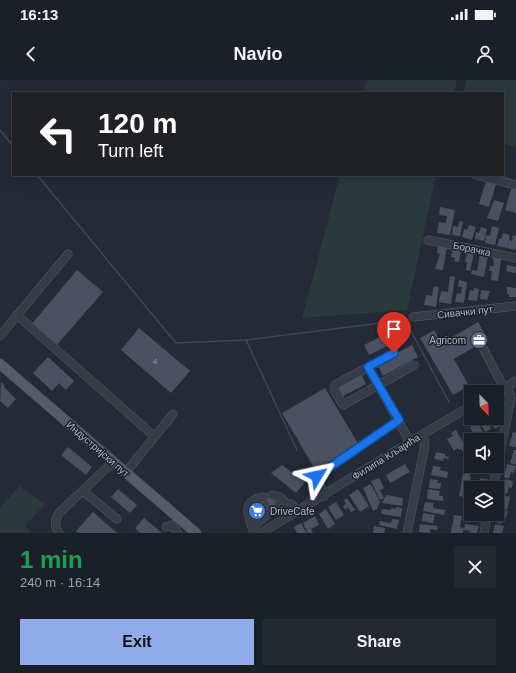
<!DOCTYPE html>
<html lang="en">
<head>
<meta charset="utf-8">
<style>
	:root { --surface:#1b2028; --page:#242830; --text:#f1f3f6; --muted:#a0a3a8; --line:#393e45; --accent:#91aae9 }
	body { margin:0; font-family:Arial,sans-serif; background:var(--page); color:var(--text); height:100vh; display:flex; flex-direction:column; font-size:15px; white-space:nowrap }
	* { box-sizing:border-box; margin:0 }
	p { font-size:13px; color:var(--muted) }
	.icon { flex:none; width:22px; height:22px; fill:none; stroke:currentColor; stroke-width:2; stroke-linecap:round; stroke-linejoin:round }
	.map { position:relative; height:453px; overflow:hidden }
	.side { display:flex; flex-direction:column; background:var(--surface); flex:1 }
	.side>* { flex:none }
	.hud { position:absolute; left:12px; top:12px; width:492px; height:84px; border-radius:0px; box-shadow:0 4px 16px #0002,0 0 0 1px var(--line); background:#202124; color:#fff; overflow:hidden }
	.needle { width:26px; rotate:157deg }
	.tools { position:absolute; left:464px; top:305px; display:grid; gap:8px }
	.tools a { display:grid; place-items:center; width:40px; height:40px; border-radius:0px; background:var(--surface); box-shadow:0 4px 16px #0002,0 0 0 1px var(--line); font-size:20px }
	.pin { position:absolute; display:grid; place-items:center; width:34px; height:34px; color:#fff; margin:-41px -17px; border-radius:50% 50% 50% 0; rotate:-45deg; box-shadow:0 0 4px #0007 }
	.pin .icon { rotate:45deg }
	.me { position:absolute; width:44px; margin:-22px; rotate:54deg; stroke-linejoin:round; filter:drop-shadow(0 0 3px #0008) }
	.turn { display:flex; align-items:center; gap:14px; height:84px; padding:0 20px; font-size:18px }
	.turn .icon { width:52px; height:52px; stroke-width:2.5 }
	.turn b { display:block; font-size:28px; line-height:34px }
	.round { display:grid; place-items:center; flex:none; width:42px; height:42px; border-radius:0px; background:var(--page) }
	.head { display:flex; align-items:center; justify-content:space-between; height:68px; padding:0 20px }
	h1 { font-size:24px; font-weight:800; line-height:30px; color:#1e9e55 }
	.button { display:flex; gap:8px; margin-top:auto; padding:8px 20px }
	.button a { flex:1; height:46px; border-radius:0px; background:var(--accent); color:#111; font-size:16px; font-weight:800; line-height:46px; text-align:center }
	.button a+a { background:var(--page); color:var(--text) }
	.status { display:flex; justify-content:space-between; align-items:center; height:28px; padding:0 20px; background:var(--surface); direction:ltr }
	.status svg { height:11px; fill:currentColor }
	header { display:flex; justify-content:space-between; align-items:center; height:52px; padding:0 20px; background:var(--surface); font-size:18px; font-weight:800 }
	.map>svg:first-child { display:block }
</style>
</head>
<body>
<div class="status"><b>16:13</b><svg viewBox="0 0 49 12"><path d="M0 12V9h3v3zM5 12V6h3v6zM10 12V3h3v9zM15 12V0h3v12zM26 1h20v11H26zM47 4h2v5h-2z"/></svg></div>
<header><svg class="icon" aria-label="back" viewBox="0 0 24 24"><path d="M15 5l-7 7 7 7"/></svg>Navio<svg class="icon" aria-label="person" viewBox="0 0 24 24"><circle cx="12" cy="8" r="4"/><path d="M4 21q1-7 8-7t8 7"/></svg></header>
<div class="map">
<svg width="516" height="453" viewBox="0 0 516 453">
	<rect width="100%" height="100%" fill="#242a36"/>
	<g fill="#2a393b">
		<polygon points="367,0 457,0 454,13 363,13"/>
		<polygon points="466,0 516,0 516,67 503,64 503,13 463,13"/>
		<polygon points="340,95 436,95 407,230 302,238"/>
		<polygon points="20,406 45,424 25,446 32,453 0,453 0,428"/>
	</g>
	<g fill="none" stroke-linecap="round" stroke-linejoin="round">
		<g stroke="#3c465d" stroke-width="1.5">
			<polyline points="0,50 13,66"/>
			<polyline points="37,95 176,263 246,260 405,240 449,322"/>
			<polyline points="246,260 297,370"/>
		</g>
	</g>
	<g fill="#4b5160">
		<polygon points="486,101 496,104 489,127 479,124"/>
		<polygon points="512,106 516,107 516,133 505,130"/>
		<polygon points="494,120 504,123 498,141 487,138"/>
		<polygon points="440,127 455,130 450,155 437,153 439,142 446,143 447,136 439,135"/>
		<polygon points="459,141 463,142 460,156 452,155 453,146 458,147"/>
		<polygon points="469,145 476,147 472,160 462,157 464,149 467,150"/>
		<polygon points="492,146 499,148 495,165 485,163 486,155 490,156"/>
		<polygon points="481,147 487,149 484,161 475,159 476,152 479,153"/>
		<polygon points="503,153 510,155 507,168 497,166 499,159 501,159"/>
		<polygon points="513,155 516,156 516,170 507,168 509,160 512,161"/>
		<polygon points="438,165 447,167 443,190 435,189 440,174 437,173"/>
		<polygon points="453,168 461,170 459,182 454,181 455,178 451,177"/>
		<polygon points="467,172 474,174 470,191 466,190 467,182 465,182"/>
		<polygon points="480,174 488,175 484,197 471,194 472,190 477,191"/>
		<polygon points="493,178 501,179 498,201 491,200 492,191 489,191 490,186 494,186"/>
		<polygon points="507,185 516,187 516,193 506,191"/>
		<polygon points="77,190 103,212 56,266 31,245"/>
		<polygon points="450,196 455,197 451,224 439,222 441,211 448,212"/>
		<polygon points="459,200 467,202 464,223 455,222 457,213 461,214 462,207 458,206"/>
		<polygon points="434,206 439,207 436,227 424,225 426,215 432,216"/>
		<polygon points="507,207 516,208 516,217 509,217 509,214 507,214"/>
		<polygon points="474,208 479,209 477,221 468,220 470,210 474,211"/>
		<polygon points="481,210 490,211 487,220 480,219"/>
		<polygon points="478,242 488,259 454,279 469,306 453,315 420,258 434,250 442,263"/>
		<polygon points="139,248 190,291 171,313 121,270"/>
		<polygon points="388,253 393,263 369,275 364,265"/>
		<polygon points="412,265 418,277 383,296 377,284"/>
		<polygon points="48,277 74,301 66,310 59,303 52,311 33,293"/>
		<polygon points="361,294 366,304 343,316 338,306"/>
		<polygon points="1,302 5,306 4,307 16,319 8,328 0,321"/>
		<polygon points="325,308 359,365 316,391 282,333"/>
		<polygon points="497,335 500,340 497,342 500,346 495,349 488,338 497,338"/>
		<polygon points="486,339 491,349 485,352 479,342"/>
		<polygon points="478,343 483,353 475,358 470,347"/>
		<polygon points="456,350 470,374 466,377 461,369 459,370 458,368 454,371 447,359 453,356 451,353"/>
		<polygon points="487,352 491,360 477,360 476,359"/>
		<polygon points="513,352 516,353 516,367 509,366"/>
		<polygon points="68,367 92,387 86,395 61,375"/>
		<polygon points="514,370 516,370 516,385 510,383"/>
		<polygon points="436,372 445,374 445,376 449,377 448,379 444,378 443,381 434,379"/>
		<polygon points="405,384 410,392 390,403 386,395"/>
		<polygon points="507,384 516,386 514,393 511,392 509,399 504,397"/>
		<polygon points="282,385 305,402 296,413 271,393"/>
		<polygon points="433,386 441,387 440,390 448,392 447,398 431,395"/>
		<polygon points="475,386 490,386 490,390 475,388"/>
		<polygon points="464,387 471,389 470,396 471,396 470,403 467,402 466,409 471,409 471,415 465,414 465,417 459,416"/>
		<polygon points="379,398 384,408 380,410 384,418 380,420 371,401"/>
		<polygon points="480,398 488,399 486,408 478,408"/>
		<polygon points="430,399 438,400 437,403 441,403 440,409 429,408"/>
		<polygon points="505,399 513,401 512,408 509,407 507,414 501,412"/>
		<polygon points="371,404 380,422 377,429 373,431 363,408"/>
		<polygon points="118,409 137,425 130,433 111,417"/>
		<polygon points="358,409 369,426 360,432 349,415"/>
		<polygon points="428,409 440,411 439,416 443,416 443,421 427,419"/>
		<polygon points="270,412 279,427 258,441 250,428 266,420 263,416"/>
		<polygon points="502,414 510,417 507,430 498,428"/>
		<polygon points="386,415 403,418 402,426 382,423"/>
		<polygon points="347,418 355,430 351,432 348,427 345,430 343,426 346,424 344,420"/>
		<polygon points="336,422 344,435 336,440 328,427"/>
		<polygon points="425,422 433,423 433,428 445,430 444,435 423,431"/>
		<polygon points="396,427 402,428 401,437 381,434 382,429 391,430 391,428 396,429"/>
		<polygon points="326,429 335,444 328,449 319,434"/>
		<polygon points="499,429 508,431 506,438 503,437 501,444 496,442"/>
		<polygon points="93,432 116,452 118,453 78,453 76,451"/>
		<polygon points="423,433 435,435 433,443 422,441"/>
		<polygon points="454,435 462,436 460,447 464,448 463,453 451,453"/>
		<polygon points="315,436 319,445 311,449 313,453 308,453 303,443"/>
		<polygon points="144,438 162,453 140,453 135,448"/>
		<polygon points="392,439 399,440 397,449 379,445 380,441 391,443"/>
		<polygon points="301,443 307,453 297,453 294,447"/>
		<polygon points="420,444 438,446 437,450 430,449 430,453 419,452"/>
		<polygon points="465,444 479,446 477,453 469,453 470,451 464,450"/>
		<polygon points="495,444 504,446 502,453 493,453"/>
		<polygon points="374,446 385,448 384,453 373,453"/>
	</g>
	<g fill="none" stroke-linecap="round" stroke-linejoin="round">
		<polyline stroke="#393f4b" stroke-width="8" stroke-dasharray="8 4" stroke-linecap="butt" points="263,422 268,430"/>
		<g stroke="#555a65" stroke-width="9">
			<g id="minor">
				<polyline points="476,95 516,105"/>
				<polyline points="428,160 516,178"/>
				<polyline points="17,235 154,356"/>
				<polyline points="413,237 516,226"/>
				<polyline points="0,256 68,174"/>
				<polyline points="483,268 504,308"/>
				<polyline points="394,273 335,305 335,311 343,325 414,285"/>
				<polyline points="368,287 410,362"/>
				<polyline points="497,312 516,301"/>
				<polyline points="126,392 173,334"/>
				<polyline points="493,408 511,318 507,306"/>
				<polyline points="83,411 117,439"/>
				<polyline points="272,415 280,417 287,424"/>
				<polyline points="324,416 317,396 399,340"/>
				<polyline points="278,426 291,424 298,431"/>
				<polyline points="166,447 172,445 178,453"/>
				<polyline points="253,447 272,430"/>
				<path d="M 59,453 C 54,447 55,440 59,433 L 113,382"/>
				<path d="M 254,453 C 249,437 239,421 264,417"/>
				<polyline points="261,453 423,354 471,326"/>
				<polyline points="407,453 425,365 423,354"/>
				<polyline points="484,453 487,434"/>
			</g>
		</g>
		<g stroke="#414550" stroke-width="11">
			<polyline id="major" points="0,284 196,453"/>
		</g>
		<use href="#minor" stroke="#373c47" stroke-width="8"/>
		<use href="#major" stroke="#555b67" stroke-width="10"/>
	</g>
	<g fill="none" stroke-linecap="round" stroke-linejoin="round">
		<g stroke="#114b97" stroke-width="10">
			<polyline id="route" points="317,396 399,340 368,287 394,273"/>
		</g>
		<use href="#route" stroke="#1a73e8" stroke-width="7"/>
	</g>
	<defs>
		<g id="office-disc" transform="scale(0.9)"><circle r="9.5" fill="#5c6f8a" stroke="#1d212c"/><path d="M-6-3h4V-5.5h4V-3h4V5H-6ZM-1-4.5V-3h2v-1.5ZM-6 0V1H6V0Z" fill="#fff"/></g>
		<g id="supermarket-disc" transform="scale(0.9)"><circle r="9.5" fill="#3f7fe0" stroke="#1d212c"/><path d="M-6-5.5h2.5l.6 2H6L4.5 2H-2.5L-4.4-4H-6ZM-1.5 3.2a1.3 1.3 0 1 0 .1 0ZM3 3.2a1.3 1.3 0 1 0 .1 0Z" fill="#fff"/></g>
	</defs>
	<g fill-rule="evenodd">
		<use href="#office-disc" x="479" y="260"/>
		<use href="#supermarket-disc" x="257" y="431"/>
	</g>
	<g text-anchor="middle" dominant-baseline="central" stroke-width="3" stroke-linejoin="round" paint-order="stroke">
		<g font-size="8" fill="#989eaa">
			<text x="155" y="281">4</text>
		</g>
		<g font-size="10" fill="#b2b7c3" stroke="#1d212c">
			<text transform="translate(472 169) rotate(12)">Борачка</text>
			<text transform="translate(465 232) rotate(-6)">Сивачки пут</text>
			<text transform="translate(98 369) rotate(41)">Индустријски пут</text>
			<text transform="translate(386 377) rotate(-32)">Филипа Кљајића</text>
		</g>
		<g font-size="10" fill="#b2b7c3" stroke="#1d212c" text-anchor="end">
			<text x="466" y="260">Agricom</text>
			<text x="270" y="431" text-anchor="start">DriveCafe</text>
		</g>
	</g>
</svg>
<div class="tools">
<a><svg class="needle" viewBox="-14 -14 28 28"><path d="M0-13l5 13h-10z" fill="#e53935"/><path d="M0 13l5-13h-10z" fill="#a0a3a8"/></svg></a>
<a><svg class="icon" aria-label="sound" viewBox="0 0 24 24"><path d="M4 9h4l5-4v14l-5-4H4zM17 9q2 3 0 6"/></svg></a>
<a><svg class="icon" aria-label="layers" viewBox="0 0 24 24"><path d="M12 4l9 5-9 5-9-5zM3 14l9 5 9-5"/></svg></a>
</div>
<div class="pin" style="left:394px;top:273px;background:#d93025"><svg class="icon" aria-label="arrive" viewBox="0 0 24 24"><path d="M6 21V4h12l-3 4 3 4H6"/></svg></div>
<svg class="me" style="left:317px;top:396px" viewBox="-20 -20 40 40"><path d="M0-17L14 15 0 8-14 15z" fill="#1a73e8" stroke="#fff" stroke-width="4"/></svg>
<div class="hud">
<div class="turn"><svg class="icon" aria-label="left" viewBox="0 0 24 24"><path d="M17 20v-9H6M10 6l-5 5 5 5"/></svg><div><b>120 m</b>Turn left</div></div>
</div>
</div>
<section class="side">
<div class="head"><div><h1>1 min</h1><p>240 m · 16:14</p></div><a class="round"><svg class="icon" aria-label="close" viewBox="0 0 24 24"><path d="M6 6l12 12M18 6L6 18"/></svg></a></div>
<div class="button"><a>Exit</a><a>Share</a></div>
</section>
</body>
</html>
